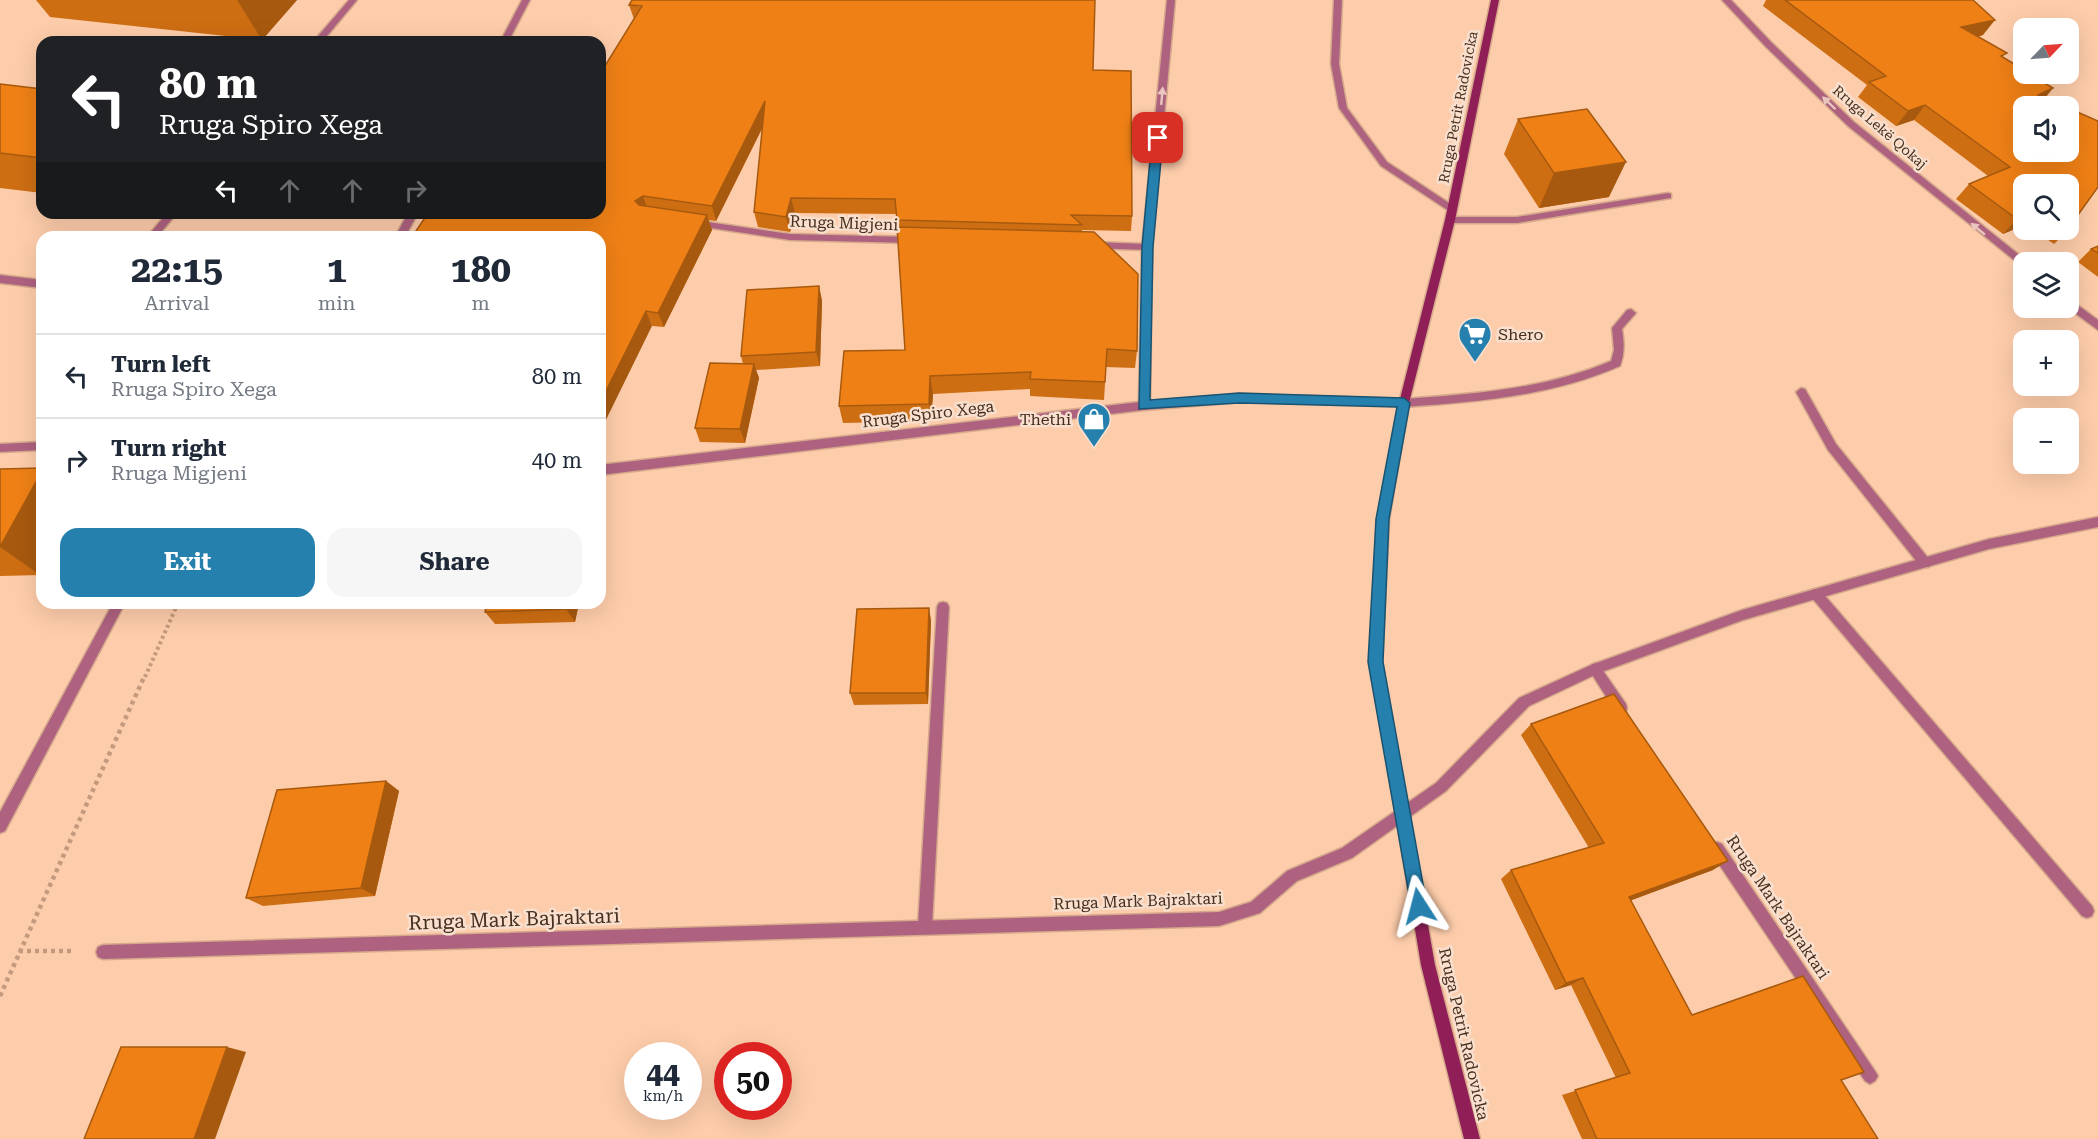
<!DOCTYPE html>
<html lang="en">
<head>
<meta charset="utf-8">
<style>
	:root { --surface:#fff; --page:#f6f6f7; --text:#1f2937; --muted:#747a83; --line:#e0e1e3; --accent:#2680ae }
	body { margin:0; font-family:"Roboto Serif",serif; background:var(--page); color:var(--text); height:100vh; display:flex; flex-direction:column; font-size:22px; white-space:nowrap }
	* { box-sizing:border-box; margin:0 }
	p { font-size:20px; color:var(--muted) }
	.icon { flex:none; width:33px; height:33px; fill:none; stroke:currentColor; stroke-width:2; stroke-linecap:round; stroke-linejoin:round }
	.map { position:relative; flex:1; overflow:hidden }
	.sheet { position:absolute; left:36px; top:231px; width:570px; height:378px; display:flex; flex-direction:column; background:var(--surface); border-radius:18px; box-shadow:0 6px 24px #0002 }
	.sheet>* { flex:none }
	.guide { position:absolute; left:36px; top:36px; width:570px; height:183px; border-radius:18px; box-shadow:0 6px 24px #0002; background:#202124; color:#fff; overflow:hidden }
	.needle { width:39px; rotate:65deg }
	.tools { position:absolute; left:2013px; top:18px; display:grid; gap:12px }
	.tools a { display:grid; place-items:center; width:66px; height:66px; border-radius:12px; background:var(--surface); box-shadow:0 6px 24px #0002; font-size:30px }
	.speed { position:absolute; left:624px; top:1042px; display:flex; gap:12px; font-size:30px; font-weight:700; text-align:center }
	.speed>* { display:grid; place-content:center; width:78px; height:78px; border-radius:50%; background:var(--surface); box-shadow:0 6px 24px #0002; line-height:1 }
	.speed small { font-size:15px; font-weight:400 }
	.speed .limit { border:9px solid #d22; background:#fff; color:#111 }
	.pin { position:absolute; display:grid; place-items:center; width:51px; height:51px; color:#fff; margin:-26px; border-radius:12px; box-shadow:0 3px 9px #0006 }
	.me { position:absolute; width:66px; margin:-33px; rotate:351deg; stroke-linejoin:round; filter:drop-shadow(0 0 4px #0008) }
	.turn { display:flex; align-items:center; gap:21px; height:126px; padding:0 24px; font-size:27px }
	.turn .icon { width:78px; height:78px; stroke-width:2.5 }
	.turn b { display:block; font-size:42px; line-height:51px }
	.lanes { display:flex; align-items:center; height:57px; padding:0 24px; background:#0003; justify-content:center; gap:30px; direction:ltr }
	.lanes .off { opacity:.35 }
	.eta { display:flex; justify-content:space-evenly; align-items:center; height:102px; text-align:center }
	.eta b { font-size:36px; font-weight:700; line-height:42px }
	.cta { display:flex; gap:12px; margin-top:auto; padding:12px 24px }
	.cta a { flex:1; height:69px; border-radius:18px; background:var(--accent); color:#fff; font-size:24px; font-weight:700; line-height:69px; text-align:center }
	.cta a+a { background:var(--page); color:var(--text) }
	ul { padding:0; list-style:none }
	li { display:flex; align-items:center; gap:18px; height:84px; padding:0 24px; border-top:2px solid var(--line) }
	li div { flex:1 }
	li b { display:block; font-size:22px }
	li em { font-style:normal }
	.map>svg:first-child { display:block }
</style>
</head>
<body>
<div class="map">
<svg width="2098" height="1139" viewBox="0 0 2098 1139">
	<rect width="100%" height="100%" fill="#fdccaa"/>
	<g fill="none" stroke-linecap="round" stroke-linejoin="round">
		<g stroke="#d5a98b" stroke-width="3">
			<g id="lane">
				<polygon points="1668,193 1671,194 1671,198 1517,223 1450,223 1445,220 1450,217 1517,217"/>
				<polygon points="694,220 790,234 912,237 917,240 912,243 790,240 691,225 689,223"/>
				<polygon points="1091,242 1147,244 1152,247 1147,250 1091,248 1086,245"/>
				<path d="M 1631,309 L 1636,313 L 1622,329 C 1624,342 1625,353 1620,366 C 1552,396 1478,402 1404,407 L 1399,403 L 1404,399 C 1474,394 1546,389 1611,361 L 1614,350 L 1612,328 L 1627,310 Z"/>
				<polygon points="1801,388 1805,389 1836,444 1929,559 1931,563 1929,567 1921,567 1828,450 1796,392"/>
				<polygon points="1816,589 1820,590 2092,906 2094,911 2092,916 2087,918 2082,916 1812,598 1810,594 1812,590"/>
				<polygon points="943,602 947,603 949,607 932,926 930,931 925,933 920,931 918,926 937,607 939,603"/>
				<polygon points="1595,663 1599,665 1626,704 1627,708 1626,712 1621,714 1616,712 1591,673 1589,669 1591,665"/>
				<polygon points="1717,842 1722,844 1875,1071 1878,1076 1875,1081 1870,1084 1865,1081 1712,854 1710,849 1712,844"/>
			</g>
		</g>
		<g stroke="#d5a98b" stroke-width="3">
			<g id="street">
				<polygon points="349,0 357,0 322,42 313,42"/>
				<polygon points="522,0 530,0 508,42 500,42"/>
				<polygon points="1167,0 1175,0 1152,247 1150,401 1239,394 1404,399 1409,403 1408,406 1239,402 1144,410 600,475 600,465 1139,402 1142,247"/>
				<polygon points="1334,0 1342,0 1339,64 1347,108 1387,162 1455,207 1455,211 1449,211 1381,166 1339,108 1331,64"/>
				<polygon points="1722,0 1731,0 1772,43 1854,122 2028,262 2024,262 2024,268 1848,126 1766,47"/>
				<polygon points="167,213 177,213 157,237 147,237"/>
				<polygon points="408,213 418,213 405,237 395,237"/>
				<polygon points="0,275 42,280 42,288 0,283"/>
				<polygon points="2068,298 2098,320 2098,330 2068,308"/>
				<polygon points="42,442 42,450 0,452 0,444"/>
				<polygon points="2098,517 2098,527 1989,549 1743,620 1599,673 1529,706 1446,791 1352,858 1297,881 1260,913 1219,926 103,959 98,957 96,952 98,947 103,945 1219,912 1251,902 1287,871 1342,848 1436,783 1519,698 1591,665 1742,610 1989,539"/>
				<polygon points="113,603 125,603 5,831 0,833 0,812"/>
			</g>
		</g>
		<g stroke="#d5a98b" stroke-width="3">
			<polygon id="secondary" points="1491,0 1499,0 1455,220 1409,403 1389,519 1382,662 1435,965 1480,1139 1464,1139 1421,965 1370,662 1377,519 1399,403 1445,220"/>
		</g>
		<polyline stroke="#c39a7e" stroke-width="4" stroke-dasharray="3 3" stroke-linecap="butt" points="145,677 178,603"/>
		<g stroke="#c39a7e" stroke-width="4.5" stroke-dasharray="4 4" stroke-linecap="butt">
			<polyline points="19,951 73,951"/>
			<polyline points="0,996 145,675"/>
		</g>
		<use href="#lane" fill="#ae6280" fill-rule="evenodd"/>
		<use href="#street" fill="#ae6280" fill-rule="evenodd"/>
		<use href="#secondary" fill="#901f57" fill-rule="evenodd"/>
	</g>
	<g fill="#ce6e13">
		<polygon points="36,0 297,0 262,40 50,17"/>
		<polygon points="1766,0 1973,0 1983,35 1978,37 2003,58 2053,88 2045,98 2024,184 2024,225 2003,234 1956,199 1969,184 1988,176 1914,120 1896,126 1858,97 1867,85 1763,6"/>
		<polygon points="629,5 1093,70 1132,216 1131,231 1082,230 1082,232 1137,351 1135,368 1106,367 1104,400 1030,396 1030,389 933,394 931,421 843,423 839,406 905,350 896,214 795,213 790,232 758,227 754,212 762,129 716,221 708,220 712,230 664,327 652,326 600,213 634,19"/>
		<polygon points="0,84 42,89 42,193 0,188"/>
		<polygon points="1518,119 1609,197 1539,208 1504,154"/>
		<polygon points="2034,230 2068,230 2054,244"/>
		<polygon points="2098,246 2098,277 2078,262 2091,249"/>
		<polygon points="819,286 822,301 820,366 756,370 759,378 745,443 700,442 695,428 743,364 741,356"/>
		<polygon points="0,469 40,575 0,576"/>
		<polygon points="373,603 579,603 575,622 495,624 485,612 486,606 376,605"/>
		<polygon points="931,620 928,704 854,705 850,693"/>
		<polygon points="1531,724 1713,870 1630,900 1692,1015 1841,1080 1878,1139 1582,1139 1562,1095 1616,1078 1571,985 1555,990 1501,879 1511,870 1589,848 1521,735"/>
		<polygon points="386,781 399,791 375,896 263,906 246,898"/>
	</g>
	<g fill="#a75a0f">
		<polygon points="237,0 297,0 262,40"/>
		<polygon points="1995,20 1983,35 1950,43 1961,27"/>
		<polygon points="2053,88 2040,104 2038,95"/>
		<polygon points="765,101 768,116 716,221 712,206"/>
		<polygon points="1925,105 1914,120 1896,126 1908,111"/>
		<polygon points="1626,162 1609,197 1539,208 1554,173"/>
		<polygon points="643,196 648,211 641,216 635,201"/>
		<polygon points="791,198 795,213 790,232 786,217"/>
		<polygon points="707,215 712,230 664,327 658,313"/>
		<polygon points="2024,216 2024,225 2003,234 2017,219"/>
		<polygon points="819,286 822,301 820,366 816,352"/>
		<polygon points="646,311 652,326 600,432 600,403"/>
		<polygon points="754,364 759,378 745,443 740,429"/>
		<polygon points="930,376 933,394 931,421 929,404"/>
		<polygon points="42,471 42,572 40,575 0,547"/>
		<polygon points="568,603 579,603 575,622 566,609"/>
		<polygon points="929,608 931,620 928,704 926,693"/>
		<polygon points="386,781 399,791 375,896 361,888"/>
		<polygon points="1728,861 1713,870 1616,906 1629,897"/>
		<polygon points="1583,978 1571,985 1555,990 1566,983"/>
		<polygon points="227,1047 246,1052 215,1139 194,1139"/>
	</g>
	<g fill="#ef8016" stroke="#a75a0f" stroke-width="1.5">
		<polygon points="632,0 1095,0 1093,70 1131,71 1132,216 1071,215 1082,225 897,220 895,199 791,198 786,217 754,212 765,101 712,206 643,196 635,201 639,205 707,215 658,313 646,311 600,403 600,237 412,237 428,213 600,213 600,74 642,6 629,5"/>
		<polygon points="1785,0 1973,0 1995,20 1961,27 2007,53 2001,56 2024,70 2024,74 2029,74 2053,88 2038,95 2065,106 2024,106 2024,152 2068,152 2068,108 2098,121 2098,187 2068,229 2068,184 2024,184 2024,216 2017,219 1969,184 2010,167 1925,105 1908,111 1869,82 1886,76"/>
		<polygon points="0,84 42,89 42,158 0,153"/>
		<polygon points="1587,109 1626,162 1554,173 1518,119"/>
		<polygon points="897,227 1094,232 1138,274 1137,351 1107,349 1105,382 1030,379 1031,372 930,376 929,404 839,406 844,351 905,350"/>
		<polygon points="2098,246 2098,253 2091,249"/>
		<polygon points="819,286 816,352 741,356 747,290"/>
		<polygon points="710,363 754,364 740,429 695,428"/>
		<polygon points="42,468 42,471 0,547 0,469"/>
		<polygon points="487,603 568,603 566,609 485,612"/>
		<polygon points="929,608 926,693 850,693 857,609"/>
		<polygon points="1614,694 1728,861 1629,897 1692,1015 1803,976 1864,1072 1841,1080 1878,1139 1597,1139 1575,1090 1630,1073 1583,978 1566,983 1511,870 1604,843 1531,724"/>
		<polygon points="386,781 361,888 246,898 277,790"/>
		<polygon points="121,1047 227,1047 194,1139 84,1139"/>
	</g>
	<defs><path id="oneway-solid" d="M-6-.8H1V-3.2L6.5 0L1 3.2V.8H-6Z" transform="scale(1.5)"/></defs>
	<g fill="#e9c6be">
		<use href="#oneway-solid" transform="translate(1162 96) rotate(-85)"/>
		<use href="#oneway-solid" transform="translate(1829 103) rotate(-136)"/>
		<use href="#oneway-solid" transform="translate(1978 229) rotate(-141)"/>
	</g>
	<polygon fill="#2680ae" stroke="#195371" stroke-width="1.5" points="1158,134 1163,138 1153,247 1150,400 1239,393 1404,398 1410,403 1389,519 1383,662 1427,906 1425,912 1419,915 1413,912 1411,906 1368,662 1376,519 1397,407 1239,403 1139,409 1142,247 1152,138"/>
	<defs>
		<g id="supermarket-pin" transform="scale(1.725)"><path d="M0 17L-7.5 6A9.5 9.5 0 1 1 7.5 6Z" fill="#2680ae" stroke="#f8dfce"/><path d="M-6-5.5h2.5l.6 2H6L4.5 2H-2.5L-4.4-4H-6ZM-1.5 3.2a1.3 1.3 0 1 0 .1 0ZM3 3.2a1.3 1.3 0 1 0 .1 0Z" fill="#fff"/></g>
		<g id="shop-pin" transform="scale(1.725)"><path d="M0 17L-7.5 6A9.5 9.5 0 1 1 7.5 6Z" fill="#2680ae" stroke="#f8dfce"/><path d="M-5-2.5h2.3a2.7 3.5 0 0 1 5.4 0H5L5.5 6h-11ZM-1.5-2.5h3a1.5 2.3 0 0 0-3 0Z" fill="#fff"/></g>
	</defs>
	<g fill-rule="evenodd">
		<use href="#supermarket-pin" x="1475" y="334"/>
		<use href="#shop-pin" x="1094" y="419"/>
	</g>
	<g text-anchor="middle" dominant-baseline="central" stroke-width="5" stroke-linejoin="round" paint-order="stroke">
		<g font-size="14" fill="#472f1e" stroke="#f8dfce">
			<text transform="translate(1458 107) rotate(-79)">Rruga Petrit Radovicka</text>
			<text transform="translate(1880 127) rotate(41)">Rruga Lekë Qokaj</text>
		</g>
		<g font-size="16" fill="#472f1e" stroke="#f8dfce">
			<text transform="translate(844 223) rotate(2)">Rruga Migjeni</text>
			<text transform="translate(928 414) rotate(-7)">Rruga Spiro Xega</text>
			<text transform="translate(1138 901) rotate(-2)">Rruga Mark Bajraktari</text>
			<text transform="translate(1778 907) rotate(56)">Rruga Mark Bajraktari</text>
			<text transform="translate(1464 1034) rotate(77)">Rruga Petrit Radovicka</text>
		</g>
		<g font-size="16" fill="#472f1e" stroke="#f8dfce" text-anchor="start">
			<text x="1498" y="334">Shero</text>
			<text x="1071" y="419" text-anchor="end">Thethi</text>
		</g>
		<g font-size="20" fill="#472f1e" stroke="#f8dfce">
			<text transform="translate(514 919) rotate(-2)">Rruga Mark Bajraktari</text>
		</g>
	</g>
</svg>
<div class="tools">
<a><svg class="needle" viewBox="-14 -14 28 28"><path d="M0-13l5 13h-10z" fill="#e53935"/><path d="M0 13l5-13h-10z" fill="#747a83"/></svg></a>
<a><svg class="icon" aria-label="sound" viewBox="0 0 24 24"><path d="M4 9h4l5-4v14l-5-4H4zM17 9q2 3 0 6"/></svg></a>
<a><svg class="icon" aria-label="search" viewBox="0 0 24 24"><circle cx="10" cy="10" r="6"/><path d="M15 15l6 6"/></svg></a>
<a><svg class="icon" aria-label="layers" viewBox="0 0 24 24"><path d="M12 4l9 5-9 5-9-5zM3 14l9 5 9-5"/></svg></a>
<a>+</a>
<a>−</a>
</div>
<div class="speed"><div>44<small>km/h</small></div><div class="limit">50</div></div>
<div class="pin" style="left:1158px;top:138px;background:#d93025"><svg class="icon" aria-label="arrive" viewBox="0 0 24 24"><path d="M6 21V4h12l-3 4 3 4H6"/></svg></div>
<svg class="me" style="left:1419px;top:906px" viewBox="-20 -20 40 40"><path d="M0-17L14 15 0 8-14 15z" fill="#2680ae" stroke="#fff" stroke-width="4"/></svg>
<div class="guide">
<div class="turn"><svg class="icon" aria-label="left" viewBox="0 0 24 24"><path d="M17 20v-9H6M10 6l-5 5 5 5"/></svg><div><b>80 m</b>Rruga Spiro Xega</div></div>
<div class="lanes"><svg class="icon" aria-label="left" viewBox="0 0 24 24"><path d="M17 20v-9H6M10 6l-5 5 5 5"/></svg><svg class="icon off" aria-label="ahead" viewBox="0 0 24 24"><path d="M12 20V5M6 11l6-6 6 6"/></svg><svg class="icon off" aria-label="ahead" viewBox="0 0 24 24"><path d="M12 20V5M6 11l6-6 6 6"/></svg><svg class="icon off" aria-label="right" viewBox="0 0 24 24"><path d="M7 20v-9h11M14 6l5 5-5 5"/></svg></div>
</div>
<section class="sheet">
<div class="eta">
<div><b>22:15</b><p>Arrival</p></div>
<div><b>1</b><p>min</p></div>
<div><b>180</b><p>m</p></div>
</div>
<ul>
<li><svg class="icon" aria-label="left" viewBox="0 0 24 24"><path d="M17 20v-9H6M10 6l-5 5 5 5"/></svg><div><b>Turn left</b><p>Rruga Spiro Xega</p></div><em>80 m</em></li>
<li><svg class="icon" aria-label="right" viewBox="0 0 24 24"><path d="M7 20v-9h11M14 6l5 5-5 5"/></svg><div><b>Turn right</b><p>Rruga Migjeni</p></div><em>40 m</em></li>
</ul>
<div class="cta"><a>Exit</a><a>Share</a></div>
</section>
</div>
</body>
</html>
